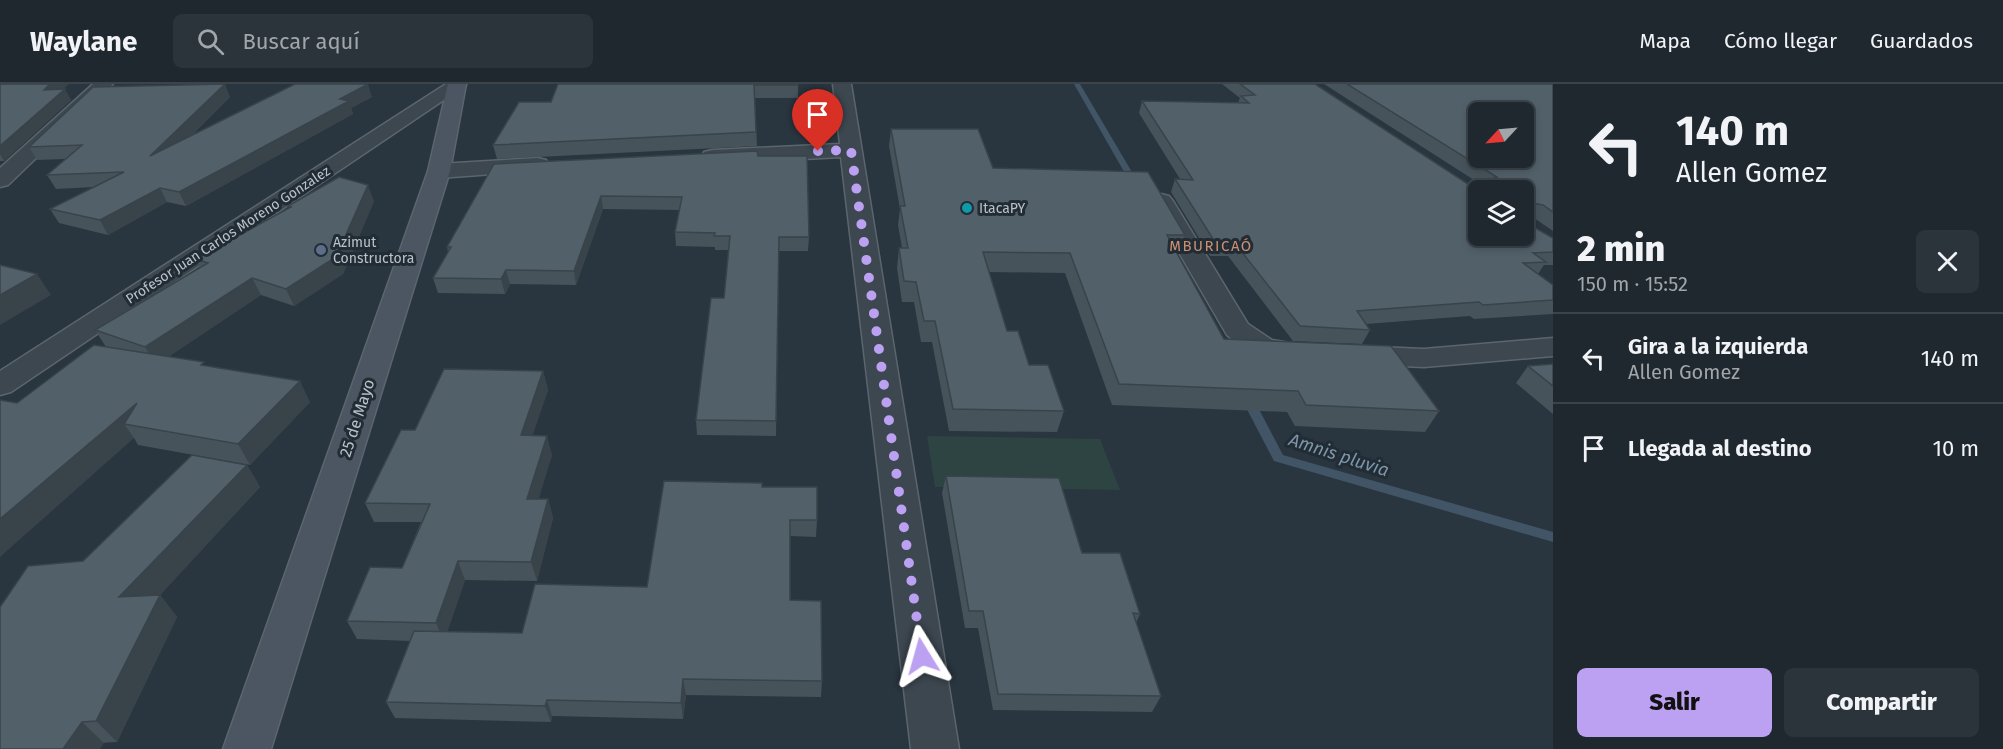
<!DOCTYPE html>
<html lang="es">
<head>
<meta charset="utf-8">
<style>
	:root { --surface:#1f282f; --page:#2c343b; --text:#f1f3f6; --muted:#a1a6aa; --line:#3c444b; --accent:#bca0f2 }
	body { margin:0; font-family:"Fira Sans",sans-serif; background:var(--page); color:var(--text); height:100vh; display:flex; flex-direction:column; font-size:22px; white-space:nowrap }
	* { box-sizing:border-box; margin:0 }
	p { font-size:20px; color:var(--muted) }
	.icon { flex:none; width:33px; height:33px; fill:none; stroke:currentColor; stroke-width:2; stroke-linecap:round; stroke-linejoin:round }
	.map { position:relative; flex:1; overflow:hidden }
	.details { display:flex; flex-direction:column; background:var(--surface); width:450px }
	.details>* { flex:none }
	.banner { background:#1f282f; color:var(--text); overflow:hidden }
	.needle { width:39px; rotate:244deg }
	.buttons { position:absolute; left:1468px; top:18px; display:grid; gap:12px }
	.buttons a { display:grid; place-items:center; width:66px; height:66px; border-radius:9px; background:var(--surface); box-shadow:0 3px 9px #0003,0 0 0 2px var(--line); font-size:30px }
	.pin { position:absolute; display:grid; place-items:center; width:51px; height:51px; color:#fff; margin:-62px -26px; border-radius:50% 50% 50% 0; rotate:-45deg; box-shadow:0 0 6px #0007 }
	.pin .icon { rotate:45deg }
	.me { position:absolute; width:66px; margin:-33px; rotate:352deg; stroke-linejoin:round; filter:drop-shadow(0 0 4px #0008) }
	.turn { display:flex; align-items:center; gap:21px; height:126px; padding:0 24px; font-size:27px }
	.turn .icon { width:78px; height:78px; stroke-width:2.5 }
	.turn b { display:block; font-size:42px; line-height:51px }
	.round { display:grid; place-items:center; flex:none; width:63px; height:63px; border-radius:9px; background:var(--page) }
	.summary { display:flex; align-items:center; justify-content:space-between; height:102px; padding:0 24px }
	h1 { font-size:36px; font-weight:800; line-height:45px }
	.primary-button { display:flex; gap:12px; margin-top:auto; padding:12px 24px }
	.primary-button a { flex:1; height:69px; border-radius:9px; background:var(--accent); color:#111; font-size:24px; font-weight:800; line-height:69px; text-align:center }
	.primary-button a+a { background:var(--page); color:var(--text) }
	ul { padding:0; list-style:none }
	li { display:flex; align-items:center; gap:18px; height:90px; padding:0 24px; border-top:2px solid var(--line) }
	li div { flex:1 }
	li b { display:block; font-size:22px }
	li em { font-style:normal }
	header { display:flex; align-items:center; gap:36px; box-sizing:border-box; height:84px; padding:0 30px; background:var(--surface); border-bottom:2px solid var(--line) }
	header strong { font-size:28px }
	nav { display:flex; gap:33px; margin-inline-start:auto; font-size:21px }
	.search { width:420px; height:54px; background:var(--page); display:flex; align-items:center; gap:15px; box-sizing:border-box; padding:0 21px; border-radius:9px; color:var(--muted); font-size:22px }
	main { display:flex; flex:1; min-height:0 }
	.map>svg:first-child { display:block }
</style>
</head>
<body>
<header>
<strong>Waylane</strong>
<div class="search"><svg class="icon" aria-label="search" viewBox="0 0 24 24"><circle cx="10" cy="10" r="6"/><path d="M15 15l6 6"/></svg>Buscar aquí</div>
<nav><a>Mapa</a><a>Cómo llegar</a><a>Guardados</a></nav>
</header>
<main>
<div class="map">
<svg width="1553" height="665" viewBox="0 0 1553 665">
	<rect width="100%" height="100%" fill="#29353f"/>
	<polygon fill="#2e4442" points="927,352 1100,355 1120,406 935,403"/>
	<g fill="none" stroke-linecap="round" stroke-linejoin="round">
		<g fill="#415567" fill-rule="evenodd">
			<polygon points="1074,0 1080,0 1139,100 1138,102 1131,100"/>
			<polygon points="1246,308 1252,312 1283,371 1553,448 1553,458 1274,377 1240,312"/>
		</g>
		<g stroke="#5b656d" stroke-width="3">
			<g id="minor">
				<polygon points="93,0 113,0 8,101 0,103 0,84"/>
				<polygon points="446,0 466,1 11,308 0,311 0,287"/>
				<polygon points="833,0 851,0 959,665 911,665 841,73 712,80 704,78 701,73 704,68 712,66 840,60"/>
				<polygon points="538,74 546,76 549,81 546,86 439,94 431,92 428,87 431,82 439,80"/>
				<path d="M 1161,110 L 1169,112 L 1173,117 L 1248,240 L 1272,256 L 1302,261 L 1306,268 L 1302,275 C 1274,282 1248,269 1227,251 L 1149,117 L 1153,112 Z"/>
				<polygon points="1553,254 1553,272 1424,283 1354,280 1343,278 1339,271 1343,264 1354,262 1424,265"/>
			</g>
		</g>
		<g stroke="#5b656d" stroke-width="3">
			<polygon id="secondary" points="448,0 466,0 450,87 271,665 223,665 428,87"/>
		</g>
		<use href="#minor" fill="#3d4750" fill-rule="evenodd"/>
		<use href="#secondary" fill="#4b5662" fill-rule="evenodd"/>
	</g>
	<g fill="#47535b">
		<polygon points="0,0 64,5 71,16 4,77 0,77"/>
		<polygon points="558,0 798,0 798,14 755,14 757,62 497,75 493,61 551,18"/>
		<polygon points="1222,0 1315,0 1479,152 1524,106 1482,106 1485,103 1324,0 1553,0 1553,147 1534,134 1530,133 1530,141 1553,154 1553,181 1544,181 1538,190 1553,201 1553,230 1474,235 1470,232 1366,240 1370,246 1362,260 1293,257 1228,172 1210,172 1171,108 1175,95 1180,95 1139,29 1142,17 1238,19 1240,14"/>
		<polygon points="230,13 192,51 372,13 351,24 353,30 186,122 167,118 108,151 59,139 50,125 94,103 56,105 47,91 65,75 37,76 29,63"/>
		<polygon points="891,45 993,84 1185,151 1178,171 1224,255 1439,327 1425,348 1295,342 1287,328 1112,321 1065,189 989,188 1007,247 1029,281 1064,327 1057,348 949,347 932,258 921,258 914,218 902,218 897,184 899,164 902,164 898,141 900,125 889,62"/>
		<polygon points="758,72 809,153 808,167 779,167 776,352 697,351 696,336 724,214 729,166 715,166 715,163 676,162 675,148 680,126 603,125 576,201 510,200 505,210 438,209 433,194 448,168 447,163 494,80"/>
		<polygon points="374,117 343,190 294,222 261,211 168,273 206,282 310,318 250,381 138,361 134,354 17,319 106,263 95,246 200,184 196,175 289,124 288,122"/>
		<polygon points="1553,280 1553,330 1516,299 1528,282"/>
		<polygon points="543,287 548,306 532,352 552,371 538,415 548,415 553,434 537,497 465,496 447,548 522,549 647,503 762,403 817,436 816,453 790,452 790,516 822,597 821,613 686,611 683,635 552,632 551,638 395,634 386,618 410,557 357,555 347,537 402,484 421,438 374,438 365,419 415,346"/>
		<polygon points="247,381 260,403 160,511 177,533 117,658 0,665 83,477"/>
		<polygon points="946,392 1140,530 1136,539 1161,612 1152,628 993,626 978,544 965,544 942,409"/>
	</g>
	<g fill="#39434a">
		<polygon points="50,0 69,0 50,17 44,6"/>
		<polygon points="225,0 230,13 157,85 150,72"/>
		<polygon points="368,0 372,13 351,24 353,30 186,122 179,108 340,15"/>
		<polygon points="65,5 71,16 4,77 0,70 0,62"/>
		<polygon points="368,101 374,117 343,190 294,222 286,205"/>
		<polygon points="160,104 167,118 108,151 100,136"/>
		<polygon points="601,112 603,125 576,201 574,187"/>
		<polygon points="506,186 510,200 505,210 501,195"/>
		<polygon points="37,190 51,211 0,241 0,211"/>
		<polygon points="252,194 261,211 156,281 145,263"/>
		<polygon points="543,287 548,306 526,370 521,351"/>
		<polygon points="300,297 310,318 250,381 238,360"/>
		<polygon points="137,319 124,340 134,354 0,473 0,435"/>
		<polygon points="547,352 552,371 533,434 527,415"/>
		<polygon points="247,381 260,403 160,511 177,533 117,658 96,637 119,513"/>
		<polygon points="548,415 553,434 537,497 531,478"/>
		<polygon points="458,477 465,496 444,558 436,539"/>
		<polygon points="683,595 686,611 683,635 681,619"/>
		<polygon points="547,616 552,632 551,638 545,622"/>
		<polygon points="82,638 104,659 100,665 63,665"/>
	</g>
	<g fill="#52606a" stroke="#39434a" stroke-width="1.5" fill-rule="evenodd">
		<polygon points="0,0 50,0 44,6 65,5 0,62"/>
		<polygon points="225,0 150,72 295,0 368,0 340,15 349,17 179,108 160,104 100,136 50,125 124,88 47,91 82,61 29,63 93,3"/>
		<polygon points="558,0 798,0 798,1 754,1 756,48 493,61 519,18 551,18"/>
		<path d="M 1240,0 L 1315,0 L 1477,106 L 1480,106 L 1479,106 L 1479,152 L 1524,152 L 1524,106 L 1488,106 L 1489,96 L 1497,93 L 1347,0 L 1553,0 L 1553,128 L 1543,121 L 1533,119 L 1530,121 L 1530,141 L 1553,154 L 1553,168 L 1533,169 L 1546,178 L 1523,179 L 1553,201 L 1553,216 L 1483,221 L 1479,218 L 1357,227 L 1370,246 L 1300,242 L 1234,158 L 1215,158 L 1175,95 L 1193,96 L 1142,17 L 1249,19 L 1241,12 L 1255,11 ZM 1479,28 L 1524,28 L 1524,74 L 1479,74 Z"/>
		<polygon points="891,45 978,45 993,84 1148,88 1185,151 1167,151 1224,255 1391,262 1439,327 1306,321 1298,307 1119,300 1070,169 983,168 1007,247 1018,247 1029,281 1048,281 1064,327 953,325 935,237 924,237 916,198 904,197 899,164 908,164 900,122 905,122"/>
		<polygon points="757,67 758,72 807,72 809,153 779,153 776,337 696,336 711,214 724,214 730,152 714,152 715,149 675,148 682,113 601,112 574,187 506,186 501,195 433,194 451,163 447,163 494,80"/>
		<polygon points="339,93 368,101 336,173 286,205 252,194 145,263 95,246 208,179 196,175 291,123 288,122"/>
		<polygon points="0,181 37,190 0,211"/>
		<polygon points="94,261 204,278 201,281 300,297 238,360 124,340 137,319 0,435 0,316 17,319"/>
		<polygon points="1553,280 1553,302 1528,282"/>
		<polygon points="444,285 543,287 521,351 547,352 527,415 548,415 531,478 458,477 436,539 347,537 370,483 402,484 430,420 365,419 401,346 415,346"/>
		<polygon points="192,371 247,381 119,513 160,511 96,637 82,638 63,665 0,665 0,523 28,482 83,477"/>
		<polygon points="946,392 1059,394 1082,469 1120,469 1140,530 1133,529 1161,612 998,610 983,527 969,527"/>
		<polygon points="664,397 762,399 762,403 817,403 817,436 790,436 790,516 821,517 822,597 683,595 681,619 547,616 545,622 386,618 414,547 522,549 535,500 647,503"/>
	</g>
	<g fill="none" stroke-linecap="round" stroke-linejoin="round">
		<polyline stroke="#bca0f2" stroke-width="10" stroke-dasharray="0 18" points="818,67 851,66 922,572"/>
	</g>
	<circle fill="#0f9aa8" stroke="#222c35" stroke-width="2" cx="967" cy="124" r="6"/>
	<circle fill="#5c6f8a" stroke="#222c35" stroke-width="2" cx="321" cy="166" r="6"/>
	<g text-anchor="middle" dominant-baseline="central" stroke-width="6" stroke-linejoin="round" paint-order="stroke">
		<g font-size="14" fill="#bac2ca" stroke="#222c35" text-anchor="start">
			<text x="979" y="124">ItacaPY</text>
			<text x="333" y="158">Azimut<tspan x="333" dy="16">Constructora</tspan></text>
		</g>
		<g font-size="14" fill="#bac2ca" stroke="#222c35">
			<text transform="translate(228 151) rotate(-33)">Profesor Juan Carlos Moreno Gonzalez</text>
		</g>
		<g font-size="15" letter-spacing="1.5" fill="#cc8f73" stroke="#222c35">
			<text x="1211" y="162">MBURICAÓ</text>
		</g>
		<g font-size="16" fill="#bac2ca" stroke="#222c35">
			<text transform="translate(357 334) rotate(-72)">25 de Mayo</text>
		</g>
		<g font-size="18" font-style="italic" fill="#7d96aa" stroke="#222c35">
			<text transform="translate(1339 371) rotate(18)">Amnis pluvia</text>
		</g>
	</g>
</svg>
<div class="buttons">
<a><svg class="needle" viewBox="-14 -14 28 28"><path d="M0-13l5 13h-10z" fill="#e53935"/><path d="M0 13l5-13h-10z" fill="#a1a6aa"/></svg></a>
<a><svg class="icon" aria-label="layers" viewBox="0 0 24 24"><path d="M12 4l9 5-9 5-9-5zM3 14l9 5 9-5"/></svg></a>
</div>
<div class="pin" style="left:818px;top:67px;background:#d93025"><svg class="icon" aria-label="arrive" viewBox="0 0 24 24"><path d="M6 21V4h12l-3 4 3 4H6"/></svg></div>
<svg class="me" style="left:922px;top:572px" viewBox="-20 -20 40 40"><path d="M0-17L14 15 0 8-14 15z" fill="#bca0f2" stroke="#fff" stroke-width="4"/></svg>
</div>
<section class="details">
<div class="banner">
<div class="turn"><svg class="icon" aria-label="left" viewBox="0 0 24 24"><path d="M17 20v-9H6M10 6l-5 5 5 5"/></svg><div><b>140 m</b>Allen Gomez</div></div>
</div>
<div class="summary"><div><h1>2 min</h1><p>150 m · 15:52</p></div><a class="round"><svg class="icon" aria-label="close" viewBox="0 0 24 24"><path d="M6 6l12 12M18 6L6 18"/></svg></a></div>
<ul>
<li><svg class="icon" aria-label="left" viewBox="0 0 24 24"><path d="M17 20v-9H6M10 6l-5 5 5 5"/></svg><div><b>Gira a la izquierda</b><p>Allen Gomez</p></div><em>140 m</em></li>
<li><svg class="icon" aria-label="arrive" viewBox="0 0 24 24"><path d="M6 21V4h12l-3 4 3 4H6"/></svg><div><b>Llegada al destino</b></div><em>10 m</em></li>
</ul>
<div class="primary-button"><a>Salir</a><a>Compartir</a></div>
</section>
</main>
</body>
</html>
